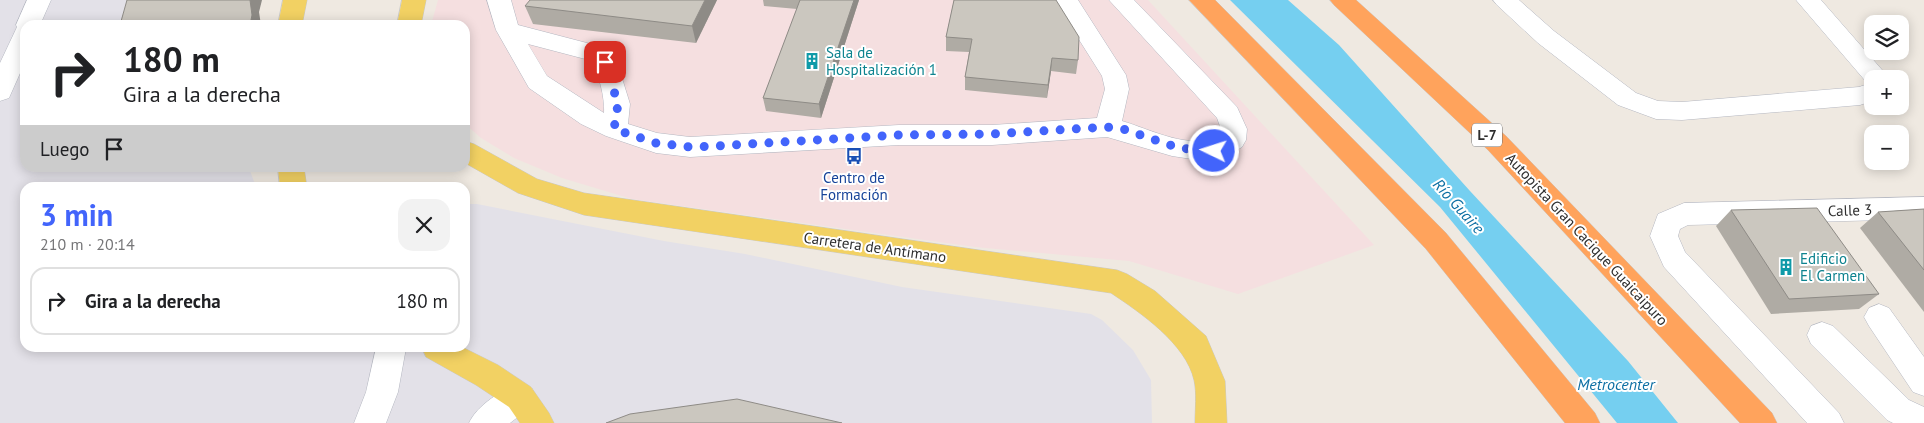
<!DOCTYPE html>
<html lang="es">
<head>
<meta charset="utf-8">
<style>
	:root { --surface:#fff; --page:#f2f2f2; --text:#202124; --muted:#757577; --line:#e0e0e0; --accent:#4264fb }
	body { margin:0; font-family:"PT Sans",sans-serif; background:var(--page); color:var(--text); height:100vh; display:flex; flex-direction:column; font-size:19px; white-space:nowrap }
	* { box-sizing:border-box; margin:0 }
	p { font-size:16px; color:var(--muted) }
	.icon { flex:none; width:28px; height:28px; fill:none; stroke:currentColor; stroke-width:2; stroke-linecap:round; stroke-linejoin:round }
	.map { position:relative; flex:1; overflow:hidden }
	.sheet { position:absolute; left:20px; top:182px; width:450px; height:170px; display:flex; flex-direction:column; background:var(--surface); border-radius:15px; box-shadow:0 2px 12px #0003 }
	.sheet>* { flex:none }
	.hud { position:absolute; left:20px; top:20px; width:450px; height:152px; border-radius:15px; box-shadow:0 2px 12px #0003; background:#fff; color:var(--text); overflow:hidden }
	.buttons { position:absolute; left:1864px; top:15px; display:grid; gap:10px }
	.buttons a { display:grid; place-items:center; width:45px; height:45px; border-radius:10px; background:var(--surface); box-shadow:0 2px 12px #0003; font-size:25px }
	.pin { position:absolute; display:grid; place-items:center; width:42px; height:42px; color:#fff; margin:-21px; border-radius:10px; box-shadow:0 2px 8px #0006 }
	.me { position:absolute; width:55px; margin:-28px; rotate:274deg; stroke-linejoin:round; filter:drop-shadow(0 0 4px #0008) }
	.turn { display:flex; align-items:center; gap:18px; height:105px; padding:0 20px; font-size:22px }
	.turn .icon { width:65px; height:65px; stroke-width:2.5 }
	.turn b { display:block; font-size:35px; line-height:42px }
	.then { display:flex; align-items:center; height:48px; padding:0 20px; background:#0003; gap:10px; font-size:19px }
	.round { display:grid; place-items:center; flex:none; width:52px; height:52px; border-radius:15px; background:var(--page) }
	.overview { display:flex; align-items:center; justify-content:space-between; height:85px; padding:0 20px }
	h1 { font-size:30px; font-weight:700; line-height:38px; color:var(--accent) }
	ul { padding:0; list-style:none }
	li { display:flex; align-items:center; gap:15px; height:68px; margin:0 10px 8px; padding:0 10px; border:2px solid var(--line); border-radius:15px }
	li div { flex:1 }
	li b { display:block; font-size:19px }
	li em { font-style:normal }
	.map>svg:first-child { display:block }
</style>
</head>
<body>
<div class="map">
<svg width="1924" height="423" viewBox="0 0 1924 423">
	<rect width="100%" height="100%" fill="#efe9e1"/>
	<polygon fill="#e3e1e8" points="0,0 248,0 245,25 25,25 25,168 249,168 256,187 25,188 25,348 465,348 465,204 477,204 664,241 745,254 902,287 1091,314 1102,320 1133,350 1151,380 1152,423 0,423"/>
	<polygon fill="#f5dfe0" points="438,0 1148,0 1374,245 1238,294 1129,261 975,247 632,199 562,178 514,158 481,138 465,124 465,25 431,25"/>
	<polygon fill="#75cff0" points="1230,0 1288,0 1339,45 1470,191 1628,361 1678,423 1617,423 1440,207"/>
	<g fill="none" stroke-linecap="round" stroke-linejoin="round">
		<g stroke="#b4b7c1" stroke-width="1">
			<g id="minor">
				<polygon points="27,0 51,0 40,25 25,25 25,62 9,98 0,101 0,63 17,27 16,25"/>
				<path d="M 487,0 L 511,0 L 518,25 L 606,48 L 617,62 L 630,104 L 628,124 L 657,133 L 690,137 L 899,125 L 992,125 L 1097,118 L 1105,89 L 1102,76 L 1054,0 L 1078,0 L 1126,75 L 1129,89 L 1122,121 C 1150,129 1192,152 1220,135 L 1221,129 L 1217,118 L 1109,0 L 1134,0 L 1237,107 L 1247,129 L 1246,140 L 1242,147 L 1229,155 L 1205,161 L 1172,156 L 1107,137 L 992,145 L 899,145 L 690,157 L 656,153 L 606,136 L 581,124 L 529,88 L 496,30 ZM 528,44 L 589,60 C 599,71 605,98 604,113 L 547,76 Z"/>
				<polygon points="1493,0 1519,0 1554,31 1636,93 1658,101 1682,102 1859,87 1868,84 1796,0 1821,0 1890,79 1872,79 1872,101 1860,105 1682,120 1656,119 1618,105 1538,43 1497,5"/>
				<polygon points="1924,197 1924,219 1688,225 1680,229 1678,236 1685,252 1839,413 1844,423 1807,423 1664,267 1650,236 1658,214 1684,203"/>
				<polygon points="1879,304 1889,308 1924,357 1924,396 1913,392 1869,326 1864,317 1869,308"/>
				<polygon points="1822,322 1833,326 1909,400 1924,407 1924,423 1893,423 1887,420 1811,344 1807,335 1811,326"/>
				<polygon points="376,348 406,348 398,392 386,423 354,423 366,392"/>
				<path d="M 520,383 L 531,387 L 536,397 L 531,407 L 510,423 L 469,423 C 477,405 502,390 520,383 Z"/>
			</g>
		</g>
		<g stroke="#c9c9c9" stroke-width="1">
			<g id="major">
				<polygon points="283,0 307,0 302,25 278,25"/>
				<polygon points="402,0 426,0 421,25 397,25"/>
				<path d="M 465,141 L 474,144 L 537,179 L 584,193 L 1117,270 L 1127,274 L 1155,291 L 1206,336 L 1225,381 L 1227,423 L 1195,423 C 1195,410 1197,393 1194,380 C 1186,344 1141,313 1111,293 L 584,215 L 518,193 L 465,163 Z"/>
				<polygon points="278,168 304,168 307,188 280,188"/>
				<polygon points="422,348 464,348 498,365 531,387 549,413 554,423 520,423 509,407 476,385 426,357"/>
			</g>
		</g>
		<g stroke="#c9c9c9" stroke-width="1">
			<g id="highway">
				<polygon points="1189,0 1215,0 1446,233 1595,413 1600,423 1565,423 1426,249"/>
				<polygon points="1330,0 1356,0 1506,136 1772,413 1777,423 1740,423 1488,150 1334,5"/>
			</g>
		</g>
		<use href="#minor" fill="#fff" fill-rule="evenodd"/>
		<use href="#major" fill="#f2d163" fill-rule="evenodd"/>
		<use href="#highway" fill="#ffa35c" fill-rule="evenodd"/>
	</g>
	<g fill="#afaba4">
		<polygon points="717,0 696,43 533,24 525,6"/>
		<polygon points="763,0 859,0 821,118 766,111 763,98 797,9 764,6"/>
		<polygon points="954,0 1078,60 1076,74 1051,71 1047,98 965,90 965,77 969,52 946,51 946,37"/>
		<polygon points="1924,209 1924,312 1860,228 1878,212"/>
		<polygon points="1731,210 1879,294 1859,309 1771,314 1716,226"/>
	</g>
	<g fill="#8e8b86">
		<polygon points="250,0 262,0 259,12 261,25 250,25"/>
		<polygon points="705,0 717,0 696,43 692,26"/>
		<polygon points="854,0 859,0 821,118 819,104"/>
		<polygon points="1052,58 1051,71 1047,98 1048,85"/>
	</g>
	<g fill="#cbc7bf" stroke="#8e8b86">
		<polygon points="127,0 250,0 252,15 250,25 120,25"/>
		<polygon points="530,0 705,0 692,26 525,6"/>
		<polygon points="800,0 854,0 819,104 763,98"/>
		<polygon points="954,0 1056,0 1079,37 1078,60 1052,58 1048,85 965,77 972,39 946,37"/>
		<polygon points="1817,208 1879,294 1789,299 1731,210"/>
		<polygon points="1924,209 1924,270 1878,212"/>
		<polygon points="737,399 842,423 606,423 630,414"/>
	</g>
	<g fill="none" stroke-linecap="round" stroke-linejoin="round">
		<polyline stroke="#4264fb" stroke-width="9" stroke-dasharray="0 16.2" points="605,62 618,104 614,129 656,143 690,147 716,146 899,135 992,134 1107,127 1123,129 1179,148 1214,151"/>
	</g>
	<defs>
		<g id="building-bare" transform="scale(1.35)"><path d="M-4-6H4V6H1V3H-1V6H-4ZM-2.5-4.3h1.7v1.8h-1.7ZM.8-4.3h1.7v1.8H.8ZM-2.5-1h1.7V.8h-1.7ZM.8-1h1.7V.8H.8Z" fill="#0f9aa8" stroke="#fff" stroke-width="2.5" paint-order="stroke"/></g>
		<g id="bus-bare" transform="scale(1.35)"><path d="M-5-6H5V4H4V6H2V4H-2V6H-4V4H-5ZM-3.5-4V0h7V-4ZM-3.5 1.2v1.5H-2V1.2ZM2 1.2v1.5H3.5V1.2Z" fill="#1a4fb4" stroke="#fff" stroke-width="2.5" paint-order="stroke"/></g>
	</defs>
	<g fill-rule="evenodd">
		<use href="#building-bare" x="812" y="61"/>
		<use href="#bus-bare" x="854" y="156"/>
		<use href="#building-bare" x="1786" y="267"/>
	</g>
	<g text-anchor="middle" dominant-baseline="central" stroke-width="4" stroke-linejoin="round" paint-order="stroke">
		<rect fill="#fff" stroke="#6d6d6d" stroke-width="1" x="1472" y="123.5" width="30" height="23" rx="4"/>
		<g font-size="14" font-weight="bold" fill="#2e2e2e">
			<text x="1487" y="135">L-7</text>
		</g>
		<g font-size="15" fill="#0d838f" stroke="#fff" text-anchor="start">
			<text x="826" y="52">Sala de<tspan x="826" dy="17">Hospitalización 1</tspan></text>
			<text x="1800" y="258">Edificio<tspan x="1800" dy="17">El Carmen</tspan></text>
		</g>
		<g font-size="15" fill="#164399" stroke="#fff">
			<text x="854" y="177">Centro de<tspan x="854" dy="17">Formación</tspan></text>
		</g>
		<g font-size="15" fill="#2e2e2e" stroke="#fff">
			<text transform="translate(1850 210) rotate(-2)">Calle 3</text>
			<text transform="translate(1587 239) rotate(47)">Autopista Gran Cacique Guaicaipuro</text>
			<text transform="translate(875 247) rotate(8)">Carretera de Antímano</text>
		</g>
		<g font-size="16" font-style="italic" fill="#0d6fa3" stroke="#fff">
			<text transform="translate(1459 206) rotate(48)">Río Guaire</text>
			<text x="1616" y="384">Metrocenter</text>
		</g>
	</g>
</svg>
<div class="buttons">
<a><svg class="icon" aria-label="layers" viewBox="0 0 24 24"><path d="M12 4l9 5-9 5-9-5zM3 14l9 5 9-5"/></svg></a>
<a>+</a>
<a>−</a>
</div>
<div class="pin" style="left:605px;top:62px;background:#d93025"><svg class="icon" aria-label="arrive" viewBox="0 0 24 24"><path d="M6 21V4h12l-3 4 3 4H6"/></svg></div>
<svg class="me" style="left:1214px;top:151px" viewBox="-20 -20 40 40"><circle r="17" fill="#4264fb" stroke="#fff" stroke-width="3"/><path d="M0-11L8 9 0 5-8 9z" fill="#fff"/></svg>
<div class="hud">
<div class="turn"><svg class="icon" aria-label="right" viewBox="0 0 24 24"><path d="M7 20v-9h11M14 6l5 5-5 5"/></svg><div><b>180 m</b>Gira a la derecha</div></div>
<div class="then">Luego<svg class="icon" aria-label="arrive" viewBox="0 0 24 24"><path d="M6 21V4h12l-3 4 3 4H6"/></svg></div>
</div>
<section class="sheet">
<div class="overview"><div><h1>3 min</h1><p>210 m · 20:14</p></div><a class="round"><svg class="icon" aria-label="close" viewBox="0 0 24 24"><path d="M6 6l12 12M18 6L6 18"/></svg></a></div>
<ul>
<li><svg class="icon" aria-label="right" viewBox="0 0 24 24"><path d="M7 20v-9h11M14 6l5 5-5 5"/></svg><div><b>Gira a la derecha</b></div><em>180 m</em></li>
</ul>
</section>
</div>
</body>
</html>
